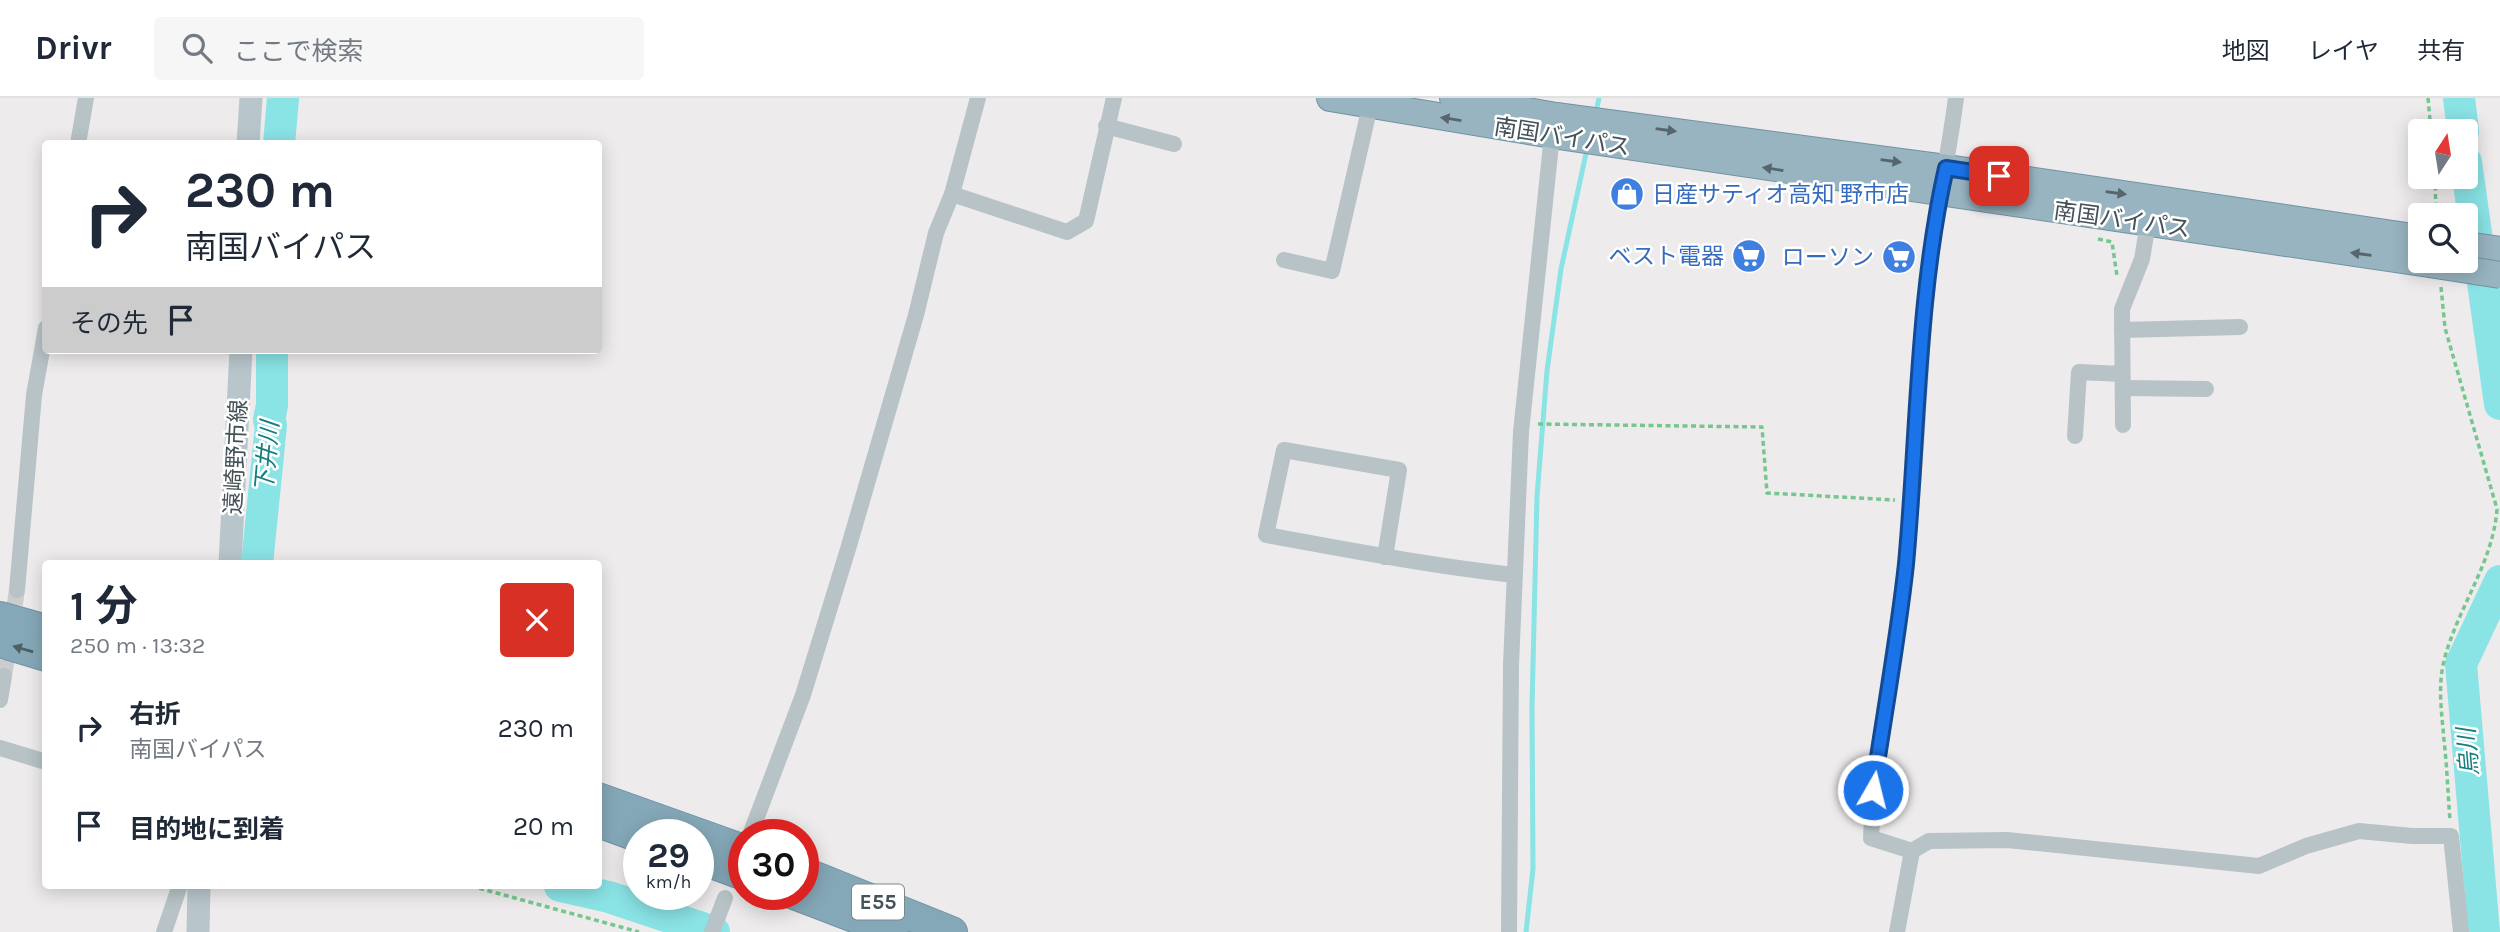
<!DOCTYPE html>
<html lang="ja">
<head>
<meta charset="utf-8">
<style>
	:root { --surface:#fff; --page:#f6f6f7; --text:#1f2937; --muted:#747a83; --line:#e0e1e3 }
	body { margin:0; font-family:Karla,"Noto Sans JP",sans-serif; background:var(--page); color:var(--text); height:100vh; display:flex; flex-direction:column; font-size:26px; white-space:nowrap }
	* { box-sizing:border-box; margin:0 }
	p { font-size:23px; color:var(--muted) }
	.icon { flex:none; width:38px; height:38px; fill:none; stroke:currentColor; stroke-width:2; stroke-linecap:round; stroke-linejoin:round }
	.map { position:relative; flex:1; overflow:hidden }
	.side { position:absolute; left:42px; top:462px; width:560px; height:329px; display:flex; flex-direction:column; background:var(--surface); border-radius:7px; box-shadow:0 4px 18px #0003 }
	.side>* { flex:none }
	.banner { position:absolute; left:42px; top:42px; width:560px; height:214px; border-radius:7px; box-shadow:0 4px 18px #0003; background:#fff; color:var(--text); overflow:hidden }
	.needle { width:46px; rotate:12deg }
	.fabs { position:absolute; left:2408px; top:21px; display:grid; gap:14px }
	.fabs a { display:grid; place-items:center; width:70px; height:70px; border-radius:7px; background:var(--surface); box-shadow:0 4px 18px #0003; font-size:35px }
	.speed { position:absolute; left:623px; top:721px; display:flex; gap:14px; font-size:35px; font-weight:700; text-align:center }
	.speed>* { display:grid; place-content:center; width:91px; height:91px; border-radius:50%; background:var(--surface); box-shadow:0 4px 18px #0003; line-height:1 }
	.speed small { font-size:18px; font-weight:400 }
	.speed .limit { border:10px solid #d22; background:#fff; color:#111 }
	.pin { position:absolute; display:grid; place-items:center; width:60px; height:60px; color:#fff; margin:-30px; border-radius:14px; box-shadow:0 4px 10px #0006 }
	.me { position:absolute; width:77px; margin:-38px; rotate:8deg; stroke-linejoin:round; filter:drop-shadow(0 0 5px #0008) }
	.turn { display:flex; align-items:center; gap:24px; height:147px; padding:0 28px; font-size:32px }
	.turn .icon { width:91px; height:91px; stroke-width:2.5 }
	.turn b { display:block; font-size:49px; line-height:60px }
	.then { display:flex; align-items:center; height:66px; padding:0 28px; background:#0003; gap:14px; font-size:26px }
	.round { display:grid; place-items:center; flex:none; width:74px; height:74px; border-radius:7px; background:var(--page) }
	.summary { display:flex; align-items:center; justify-content:space-between; height:119px; padding:0 28px }
	h1 { font-size:42px; font-weight:700; line-height:52px }
	ul { padding:0; list-style:none }
	li { display:flex; align-items:center; gap:21px; height:98px; padding:0 28px }
	li div { flex:1 }
	li b { display:block; font-size:26px }
	li em { font-style:normal }
	header { display:flex; align-items:center; gap:42px; box-sizing:border-box; height:98px; padding:0 35px; background:var(--surface); border-bottom:2px solid var(--line) }
	header strong { font-size:33px }
	nav { display:flex; gap:38px; margin-inline-start:auto; font-size:24px }
	.search { width:490px; height:63px; background:var(--page); display:flex; align-items:center; gap:18px; box-sizing:border-box; padding:0 24px; border-radius:7px; color:var(--muted); font-size:26px }
	.map>svg:first-child { display:block }
</style>
</head>
<body>
<header>
<strong>Drivr</strong>
<div class="search"><svg class="icon" aria-label="search" viewBox="0 0 24 24"><circle cx="10" cy="10" r="6"/><path d="M15 15l6 6"/></svg>ここで検索</div>
<nav><a>地図</a><a>レイヤ</a><a>共有</a></nav>
</header>
<div class="map">
<svg width="2500" height="834" viewBox="0 0 2500 834">
	<rect width="100%" height="100%" fill="#eeebec"/>
	<g fill="none" stroke-linecap="round" stroke-linejoin="round">
		<g stroke="#8ae3e5" stroke-width="5">
			<polyline points="1596,14 1599,0"/>
			<polyline points="1526,834 1533,771 1532,609 1537,398 1547,273 1561,171 1587,51"/>
		</g>
		<g stroke="#8ae3e5" stroke-width="32">
			<polyline points="2459,0 2463,33"/>
			<polyline points="279,46 283,0"/>
			<polyline points="2466,64 2500,306"/>
			<polyline points="257,466 271,327 269,322 272,307 272,252"/>
			<polyline points="560,788 609,799 714,834"/>
			<polyline points="2484,834 2461,566 2500,483"/>
		</g>
		<polyline stroke="#ccccce" stroke-width="16" stroke-dasharray="16 8" stroke-linecap="butt" points="4,578 17,492"/>
		<g stroke="#7193a4" stroke-width="28">
			<g id="trunk">
				<polyline points="1330,0 1552,37 2429,166"/>
				<polyline points="1453,0 1556,18 1946,70 2420,140"/>
				<polyline points="2466,147 2500,152"/>
			</g>
		</g>
		<g stroke="#7193a4" stroke-width="32">
			<g id="motorway">
				<polyline points="0,519 46,532"/>
				<polyline points="0,544 46,558"/>
				<polyline points="598,700 744,752"/>
				<polyline points="598,724 639,739"/>
				<polyline points="698,760 744,777"/>
				<polyline points="803,774 952,834"/>
				<polyline points="794,796 893,834"/>
			</g>
		</g>
		<g stroke="#76c68f" stroke-width="3.5" stroke-dasharray="5 3.5" stroke-linecap="butt">
			<polyline points="2428,0 2431,33"/>
			<polyline points="2435,79 2436,117"/>
			<polyline points="2098,141 2112,144 2117,178"/>
			<path d="M 2441,189 L 2445,230 L 2497,411 C 2493,467 2455,513 2443,567 C 2438,592 2442,617 2444,642 C 2447,669 2448,696 2450,723"/>
			<polyline points="1538,326 1762,329 1767,395 1895,402"/>
			<polyline points="471,788 639,834"/>
		</g>
		<g stroke="#b7c3c7" stroke-width="16">
			<path d="M 1956,0 C 1948,62 1934,122 1928,184 C 1918,279 1917,376 1905,470 C 1894,560 1875,649 1871,740 L 1912,753 L 1929,743 L 2007,742 L 2259,768 L 2306,748 L 2359,733 L 2412,738 L 2451,738 L 2461,834"/>
			<polyline points="1106,28 1174,46"/>
			<polyline points="78,46 86,0"/>
			<polyline points="952,96 1067,134 1086,123 1114,0"/>
			<polyline points="1284,162 1332,173 1370,8"/>
			<polyline points="2122,232 2240,229"/>
			<polyline points="2123,290 2206,291"/>
			<polyline points="2123,327 2122,211 2142,161 2148,125"/>
			<polyline points="2075,338 2079,274 2122,276"/>
			<path d="M 1385,459 L 1399,372 L 1284,352 L 1266,437 C 1348,452 1431,468 1514,477"/>
			<polyline points="17,492 34,297 46,230"/>
			<polyline points="0,602 4,578"/>
			<polyline points="0,650 46,664"/>
			<polyline points="750,737 803,597 848,451 916,217 936,135 952,96 978,0"/>
			<polyline points="164,834 179,790"/>
			<polyline points="712,834 725,800"/>
			<polyline points="1509,834 1511,567 1521,334 1552,37"/>
			<polyline points="1897,834 1912,753"/>
		</g>
		<g stroke="#b8c6cc" stroke-width="23">
			<polyline points="248,46 251,0"/>
			<polyline points="230,466 241,252"/>
			<polyline points="198,834 199,788"/>
		</g>
		<use href="#trunk" stroke="#98b4c0" stroke-width="26"/>
		<use href="#motorway" stroke="#85a8b8" stroke-width="30"/>
		<g stroke="#7193a4" stroke-width="28" stroke-linecap="butt">
			<polyline id="trunk-bridge" points="2429,166 2500,177"/>
		</g>
		<use href="#trunk-bridge" stroke="#98b4c0" stroke-width="26"/>
	</g>
	<defs><path id="oneway-solid" d="M-6-.8H1V-3.2L6.5 0L1 3.2V.8H-6Z" transform="scale(1.75)"/></defs>
	<g fill="#56666c">
		<use href="#oneway-solid" transform="translate(1451 21) rotate(-171)"/>
		<use href="#oneway-solid" transform="translate(1666 32) rotate(8)"/>
		<use href="#oneway-solid" transform="translate(1891 63) rotate(8)"/>
		<use href="#oneway-solid" transform="translate(1773 71) rotate(-171)"/>
		<use href="#oneway-solid" transform="translate(2116 95) rotate(8)"/>
		<use href="#oneway-solid" transform="translate(2361 156) rotate(-172)"/>
	</g>
	<use fill="#4f5f66" href="#oneway-solid" transform="translate(23 551) rotate(-164)"/>
	<g fill="none" stroke-linecap="round" stroke-linejoin="round">
		<g stroke="#114b97" stroke-width="18">
			<path id="route" d="M 1873,692 C 1884,617 1898,541 1906,466 C 1918,336 1917,198 1946,70 L 1999,78"/>
		</g>
		<use href="#route" stroke="#1a73e8" stroke-width="12"/>
	</g>
	<defs>
		<g id="shop-disc" transform="scale(1.75)"><circle r="9.5" fill="#3f7fe0" stroke="#fff"/><path d="M-5-2.5h2.3a2.7 3.5 0 0 1 5.4 0H5L5.5 6h-11ZM-1.5-2.5h3a1.5 2.3 0 0 0-3 0Z" fill="#fff"/></g>
		<g id="supermarket-disc" transform="scale(1.75)"><circle r="9.5" fill="#3f7fe0" stroke="#fff"/><path d="M-6-5.5h2.5l.6 2H6L4.5 2H-2.5L-4.4-4H-6ZM-1.5 3.2a1.3 1.3 0 1 0 .1 0ZM3 3.2a1.3 1.3 0 1 0 .1 0Z" fill="#fff"/></g>
	</defs>
	<g fill-rule="evenodd">
		<use href="#shop-disc" x="1627" y="96"/>
		<use href="#supermarket-disc" x="1749" y="158"/>
		<use href="#supermarket-disc" x="1899" y="159"/>
	</g>
	<g text-anchor="middle" dominant-baseline="central" stroke-width="5" stroke-linejoin="round" paint-order="stroke">
		<rect fill="#fff" stroke="#7d8689" stroke-width="2" x="852" y="786.5" width="52" height="35" rx="5"/>
		<g font-size="21" font-weight="bold" fill="#455257">
			<text x="878" y="804">E55</text>
		</g>
		<g font-size="23" fill="#455257" stroke="#fff">
			<text transform="translate(1562 39) rotate(9)">南国バイパス</text>
			<text transform="translate(2122 122) rotate(8)">南国バイパス</text>
			<text transform="translate(236 359) rotate(-87)">遠崎野市線</text>
		</g>
		<g font-size="23" fill="#366cbe" stroke="#fff" text-anchor="end">
			<text x="1652" y="96" text-anchor="start">日産サティオ高知 野市店</text>
			<text x="1724" y="158">ベスト電器</text>
			<text x="1874" y="159">ローソン</text>
		</g>
		<g font-size="24" font-style="italic" fill="#147d7f" stroke="#fff">
			<text transform="translate(267 359) rotate(-85)">下井川</text>
			<text transform="translate(2468 654) rotate(-95)">烏川</text>
		</g>
	</g>
</svg>
<div class="fabs">
<a><svg class="needle" viewBox="-14 -14 28 28"><path d="M0-13l5 13h-10z" fill="#e53935"/><path d="M0 13l5-13h-10z" fill="#747a83"/></svg></a>
<a><svg class="icon" aria-label="search" viewBox="0 0 24 24"><circle cx="10" cy="10" r="6"/><path d="M15 15l6 6"/></svg></a>
</div>
<div class="speed"><div>29<small>km/h</small></div><div class="limit">30</div></div>
<div class="pin" style="left:1999px;top:78px;background:#d93025"><svg class="icon" aria-label="arrive" viewBox="0 0 24 24"><path d="M6 21V4h12l-3 4 3 4H6"/></svg></div>
<svg class="me" style="left:1873px;top:692px" viewBox="-20 -20 40 40"><circle r="17" fill="#1a73e8" stroke="#fff" stroke-width="3"/><path d="M0-11L8 9 0 5-8 9z" fill="#fff"/></svg>
<div class="banner">
<div class="turn"><svg class="icon" aria-label="right" viewBox="0 0 24 24"><path d="M7 20v-9h11M14 6l5 5-5 5"/></svg><div><b>230 m</b>南国バイパス</div></div>
<div class="then">その先<svg class="icon" aria-label="arrive" viewBox="0 0 24 24"><path d="M6 21V4h12l-3 4 3 4H6"/></svg></div>
</div>
<section class="side">
<div class="summary"><div><h1>1 分</h1><p>250 m · 13:32</p></div><a class="round" style="background:#d93025;color:#fff"><svg class="icon" aria-label="close" viewBox="0 0 24 24"><path d="M6 6l12 12M18 6L6 18"/></svg></a></div>
<ul>
<li><svg class="icon" aria-label="right" viewBox="0 0 24 24"><path d="M7 20v-9h11M14 6l5 5-5 5"/></svg><div><b>右折</b><p>南国バイパス</p></div><em>230 m</em></li>
<li><svg class="icon" aria-label="arrive" viewBox="0 0 24 24"><path d="M6 21V4h12l-3 4 3 4H6"/></svg><div><b>目的地に到着</b></div><em>20 m</em></li>
</ul>
</section>
</div>
</body>
</html>
